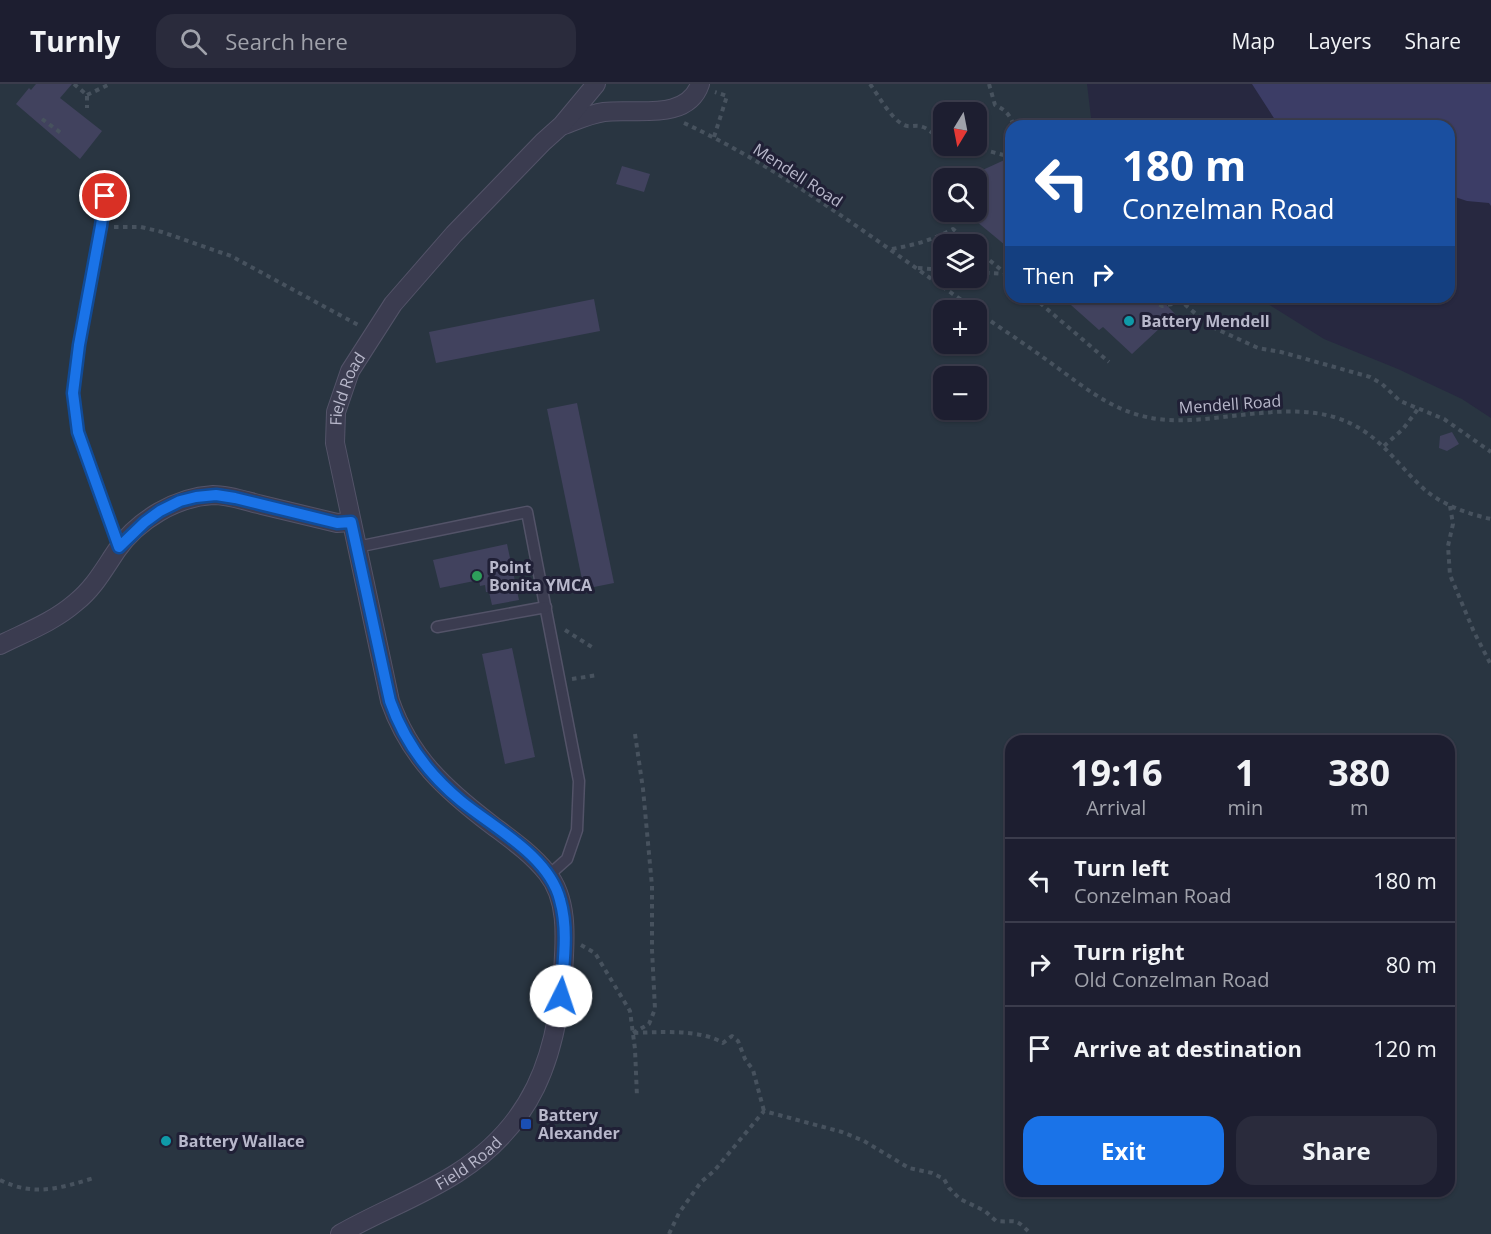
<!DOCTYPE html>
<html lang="en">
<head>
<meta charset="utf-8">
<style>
	:root { --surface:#1d1e30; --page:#2a2b3c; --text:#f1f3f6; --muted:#a0a2ab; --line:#3b3c4c; --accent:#1a73e8 }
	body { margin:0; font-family:"Open Sans",sans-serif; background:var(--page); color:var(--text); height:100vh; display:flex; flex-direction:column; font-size:22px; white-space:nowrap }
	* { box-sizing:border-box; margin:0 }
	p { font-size:20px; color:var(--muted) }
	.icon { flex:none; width:33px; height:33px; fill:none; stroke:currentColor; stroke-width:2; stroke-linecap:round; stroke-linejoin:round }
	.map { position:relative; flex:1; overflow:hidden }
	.side { position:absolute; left:1005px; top:651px; width:450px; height:462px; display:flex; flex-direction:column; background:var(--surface); border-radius:18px; box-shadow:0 2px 4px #0004,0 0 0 2px var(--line) }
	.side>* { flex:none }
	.hud { position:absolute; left:1005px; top:36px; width:450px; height:183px; border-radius:18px; box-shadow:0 2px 4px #0004,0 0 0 2px var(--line); background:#1a4fa0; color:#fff; overflow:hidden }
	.needle { width:39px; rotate:190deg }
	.tools { position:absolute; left:933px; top:18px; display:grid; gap:12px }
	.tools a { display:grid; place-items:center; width:54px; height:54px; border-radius:12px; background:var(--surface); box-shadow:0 2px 4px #0004,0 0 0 2px var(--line); font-size:30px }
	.pin { position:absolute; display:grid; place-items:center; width:51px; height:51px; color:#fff; margin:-26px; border:3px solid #fff; border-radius:50%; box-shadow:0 2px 6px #0007 }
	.me { position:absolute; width:66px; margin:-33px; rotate:4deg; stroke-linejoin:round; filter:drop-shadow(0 0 4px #0008) }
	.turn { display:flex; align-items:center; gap:21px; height:126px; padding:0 18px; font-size:27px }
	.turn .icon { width:78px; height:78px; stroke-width:2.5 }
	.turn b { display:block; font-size:42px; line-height:51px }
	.then { display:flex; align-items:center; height:57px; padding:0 18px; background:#0003; gap:12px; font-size:22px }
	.eta { display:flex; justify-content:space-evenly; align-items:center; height:102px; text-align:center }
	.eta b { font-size:36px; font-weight:700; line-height:42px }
	.action { display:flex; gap:12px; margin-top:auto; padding:12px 18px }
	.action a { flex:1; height:69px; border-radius:18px; background:var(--accent); color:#fff; font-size:24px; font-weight:700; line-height:69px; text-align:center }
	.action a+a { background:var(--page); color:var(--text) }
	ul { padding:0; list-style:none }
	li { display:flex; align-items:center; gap:18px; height:84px; padding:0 18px; border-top:2px solid var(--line) }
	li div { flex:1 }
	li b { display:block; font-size:22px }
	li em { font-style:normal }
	header { display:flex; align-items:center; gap:36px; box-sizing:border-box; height:84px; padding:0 30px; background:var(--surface); border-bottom:2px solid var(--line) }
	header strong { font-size:28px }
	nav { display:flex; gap:33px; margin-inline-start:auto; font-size:21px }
	.search { width:420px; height:54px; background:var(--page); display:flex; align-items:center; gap:15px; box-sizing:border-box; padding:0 21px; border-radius:18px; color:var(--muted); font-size:22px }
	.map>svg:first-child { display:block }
</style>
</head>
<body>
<header>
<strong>Turnly</strong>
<div class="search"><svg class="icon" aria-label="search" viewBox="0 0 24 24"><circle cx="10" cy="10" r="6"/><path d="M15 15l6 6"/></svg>Search here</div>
<nav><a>Map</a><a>Layers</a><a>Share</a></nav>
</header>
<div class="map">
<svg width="1491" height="1150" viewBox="0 0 1491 1150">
	<rect width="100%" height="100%" fill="#272840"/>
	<path fill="#293541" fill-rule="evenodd" d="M 0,0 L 1087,0 L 1092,42 L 1011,42 L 1011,213 L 1257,213 L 1324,255 L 1398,285 L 1462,315 L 1491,334 L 1491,1150 L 0,1150 ZM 944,28 L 976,28 L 976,62 L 944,62 ZM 944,94 L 976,94 L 976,128 L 944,128 ZM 944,160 L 976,160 L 976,194 L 944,194 ZM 944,226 L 976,226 L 976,260 L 944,260 ZM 944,292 L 976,292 L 976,326 L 944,326 ZM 1011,657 L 1449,657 L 1449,1107 L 1011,1107 Z"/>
	<polygon fill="#3c3d66" points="1252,0 1491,0 1491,122 1489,119 1467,117 1449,111 1449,42 1279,42"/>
	<g fill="#41425e">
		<polygon points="36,0 72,0 60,14 102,47 80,75 16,20 29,4 31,6"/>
		<polygon points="1011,73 1011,166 976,137 976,89"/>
		<polygon points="622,82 650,90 644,108 616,100"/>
		<polygon points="1062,213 1159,213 1175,230 1132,270 1103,243 1099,246"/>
		<polygon points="594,215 600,247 436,279 429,248"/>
		<polygon points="577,319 614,499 584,505 547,325"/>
		<polygon points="1452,348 1459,360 1447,367 1439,364 1440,352"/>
		<polygon points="507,460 519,516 492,521 489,508 486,508 485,501 480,502 479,496 440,504 433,476"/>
		<polygon points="512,564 535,673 505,680 482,570"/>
	</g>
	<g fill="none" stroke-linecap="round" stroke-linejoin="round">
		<g stroke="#535368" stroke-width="13">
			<g id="lane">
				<polyline points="105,112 101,143 79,261 73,309 78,348 119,463"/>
				<polyline points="357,463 527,428 579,697 577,746 567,775 549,791"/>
				<polyline points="437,543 546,523"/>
			</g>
		</g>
		<g stroke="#535368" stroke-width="20">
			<g id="street">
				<path d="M 564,41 C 577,36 590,30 604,28 C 635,24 687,38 700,0"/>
				<path d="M 0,561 C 26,548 53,538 75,519 C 94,504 104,485 117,466 C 138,436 176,413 213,411 C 229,411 246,417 262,421 C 287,427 312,433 337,439 L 351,438"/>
				<path id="s1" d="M 340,1150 C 378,1128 420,1113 457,1089 C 532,1041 556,975 563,889 C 565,856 569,816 547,789 C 532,770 512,756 492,741 C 446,706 410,674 390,617 L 335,359 L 336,328 L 350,287 L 393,220 L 454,150 L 543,58 L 562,41 L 596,0"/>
			</g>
		</g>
		<g stroke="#47525e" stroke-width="4" stroke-dasharray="4.5 4.5" stroke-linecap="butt">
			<polyline points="74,0 87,11 87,24"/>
			<path d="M 870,0 C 878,11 892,36 904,41 C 910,44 916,40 923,43 C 931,46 935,54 944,53"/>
			<path d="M 989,0 L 995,21 C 1006,26 1010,31 1014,42"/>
			<polyline points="87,11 110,0"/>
			<polyline points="42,35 61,49"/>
			<path d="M 684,39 C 789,88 881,161 976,226"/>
			<polyline points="714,53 727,12 715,8"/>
			<polyline points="964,62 965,62"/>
			<polyline points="974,62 981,65 1011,73"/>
			<polyline points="114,143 141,143 162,148 231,172 360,242"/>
			<path d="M 892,165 C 914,161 933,156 953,145 L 971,160"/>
			<polyline points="976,165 1011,194"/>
			<polyline points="918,184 944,186"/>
			<polyline points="976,188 1006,190"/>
			<polyline points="1033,213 1109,278"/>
			<polyline points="1143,213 1162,222 1182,218 1210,242 1258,264 1281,268 1370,293 1382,300 1400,317 1444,335 1491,368"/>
			<path d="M 976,227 C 999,243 1022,258 1044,274 C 1093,309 1124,340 1190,336 C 1234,334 1290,320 1334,333 C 1379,347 1393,377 1425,406 C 1443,421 1468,430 1491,435"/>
			<polyline points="1384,362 1403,345 1418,325"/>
			<polyline points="1450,422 1453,440 1448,462 1450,491 1474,548 1491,581"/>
			<polyline points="565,546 595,565"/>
			<polyline points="572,595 598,591"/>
			<polyline points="581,861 595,869 630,927 635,965 637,1013"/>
			<polyline points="633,949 649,940 655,925 652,866 652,802 643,705 635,650"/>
			<path d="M 634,949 C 659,948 701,945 723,959 L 732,952 L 738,957 L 745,975 L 753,986 L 764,1027"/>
			<path d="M 0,1096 C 34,1113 60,1104 94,1094"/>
			<path d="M 669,1150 L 679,1129 L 701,1098 L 714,1087 L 764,1027 L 842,1048 L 864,1057 L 909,1084 L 932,1089 L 944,1095 L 949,1104 L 960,1115 L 985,1127 L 996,1137 C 1018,1139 1013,1132 1031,1150"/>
		</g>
		<use href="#lane" stroke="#3b3c50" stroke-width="10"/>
		<use href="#street" stroke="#3b3c50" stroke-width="18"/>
	</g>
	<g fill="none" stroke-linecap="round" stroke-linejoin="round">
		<g stroke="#114b97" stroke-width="15">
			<path id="route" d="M 105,112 L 101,142 L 79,261 L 73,309 L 78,348 L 119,463 L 145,438 L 160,427 L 180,417 L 196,413 L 216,411 L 235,414 L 337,439 L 351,438 L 390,617 C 404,657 428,690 461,717 C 494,744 549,772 560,816 C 569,847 563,880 561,912"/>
		</g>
		<use href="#route" stroke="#1a73e8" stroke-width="10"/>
	</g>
	<g fill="#0f9aa8" stroke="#202036" stroke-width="2">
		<circle cx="1129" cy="237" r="6"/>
		<circle cx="166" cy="1057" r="6"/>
	</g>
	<circle fill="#2e9e5b" stroke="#202036" stroke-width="2" cx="477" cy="492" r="6"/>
	<rect fill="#1a4fb4" stroke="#202036" stroke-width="2" x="520" y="1034" width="12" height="12" rx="3"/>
	<g text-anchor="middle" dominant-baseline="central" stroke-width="6" stroke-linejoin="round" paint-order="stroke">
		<g font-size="16" fill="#b8b8cb" stroke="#202036">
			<text transform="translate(798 91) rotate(33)">Mendell Road</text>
			<text stroke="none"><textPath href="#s1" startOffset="1028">Field Road</textPath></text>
			<text transform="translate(1230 320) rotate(-4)">Mendell Road</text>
			<text stroke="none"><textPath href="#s1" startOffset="147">Field Road</textPath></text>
		</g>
		<g font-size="16" font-weight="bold" fill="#b8b8cb" stroke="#202036" text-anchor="start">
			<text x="1141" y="237">Battery Mendell</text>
			<text x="489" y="483">Point<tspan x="489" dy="18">Bonita YMCA</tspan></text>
			<text x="538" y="1031">Battery<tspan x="538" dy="18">Alexander</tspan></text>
			<text x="178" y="1057">Battery Wallace</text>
		</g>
	</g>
</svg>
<div class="tools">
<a><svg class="needle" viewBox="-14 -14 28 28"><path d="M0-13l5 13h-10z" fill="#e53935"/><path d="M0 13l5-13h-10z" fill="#a0a2ab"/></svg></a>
<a><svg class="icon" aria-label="search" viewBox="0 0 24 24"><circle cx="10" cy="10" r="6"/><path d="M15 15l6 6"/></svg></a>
<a><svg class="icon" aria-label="layers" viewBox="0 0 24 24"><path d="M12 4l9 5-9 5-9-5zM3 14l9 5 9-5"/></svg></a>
<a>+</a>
<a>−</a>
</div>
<div class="pin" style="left:105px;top:112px;background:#d93025"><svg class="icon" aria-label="arrive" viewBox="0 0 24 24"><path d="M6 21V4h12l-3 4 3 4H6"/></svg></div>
<svg class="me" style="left:561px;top:912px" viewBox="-20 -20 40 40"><circle r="19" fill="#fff"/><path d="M0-13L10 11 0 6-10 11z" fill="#1a73e8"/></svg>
<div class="hud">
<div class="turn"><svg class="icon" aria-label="left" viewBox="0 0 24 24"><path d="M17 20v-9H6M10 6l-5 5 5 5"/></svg><div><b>180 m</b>Conzelman Road</div></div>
<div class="then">Then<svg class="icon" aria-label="right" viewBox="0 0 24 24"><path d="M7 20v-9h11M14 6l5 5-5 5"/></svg></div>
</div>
<section class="side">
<div class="eta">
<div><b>19:16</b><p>Arrival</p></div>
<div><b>1</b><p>min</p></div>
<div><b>380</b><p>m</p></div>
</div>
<ul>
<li><svg class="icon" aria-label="left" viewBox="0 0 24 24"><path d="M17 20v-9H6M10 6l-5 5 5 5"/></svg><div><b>Turn left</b><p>Conzelman Road</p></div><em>180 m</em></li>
<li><svg class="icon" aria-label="right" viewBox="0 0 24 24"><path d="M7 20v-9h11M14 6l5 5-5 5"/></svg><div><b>Turn right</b><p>Old Conzelman Road</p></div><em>80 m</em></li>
<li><svg class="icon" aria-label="arrive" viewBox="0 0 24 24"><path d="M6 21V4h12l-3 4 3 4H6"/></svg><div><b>Arrive at destination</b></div><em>120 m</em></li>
</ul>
<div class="action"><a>Exit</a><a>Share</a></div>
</section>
</div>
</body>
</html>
